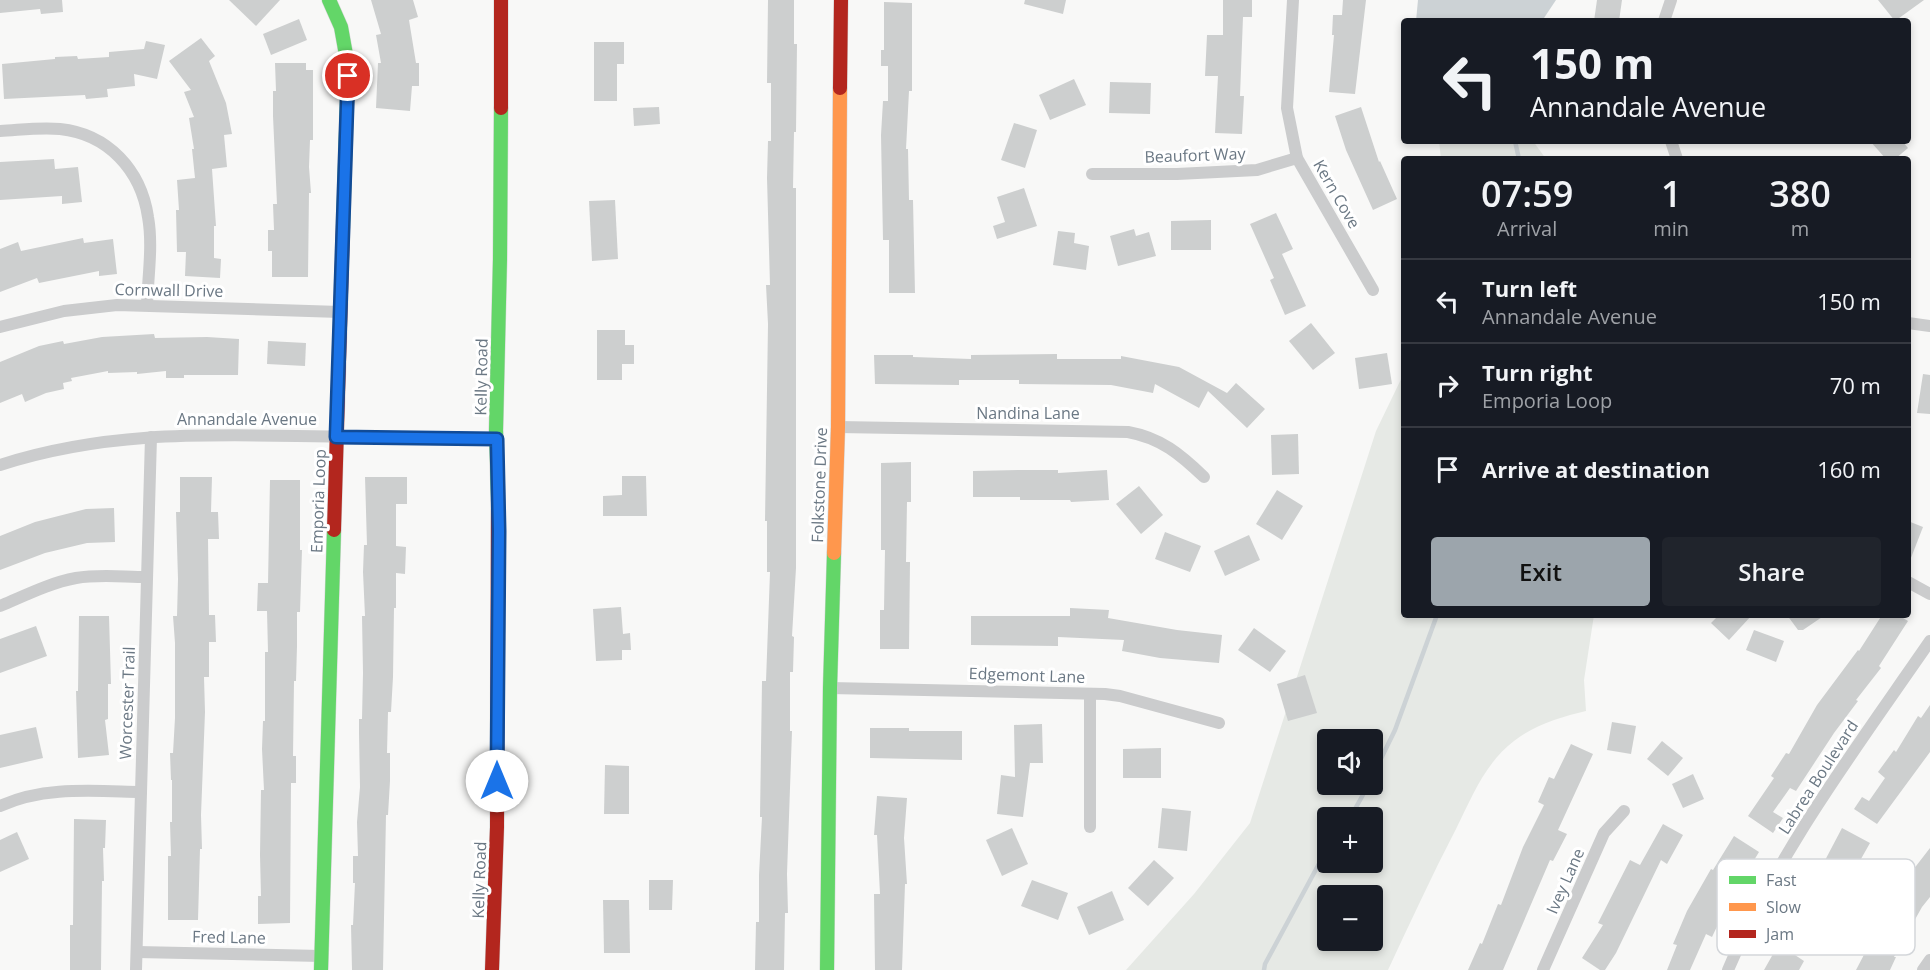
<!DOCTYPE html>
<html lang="en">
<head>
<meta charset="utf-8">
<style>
	:root { --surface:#171b24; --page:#20242c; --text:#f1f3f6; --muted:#9ea1a6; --line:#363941; --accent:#9ca5ac }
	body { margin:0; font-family:"Open Sans",sans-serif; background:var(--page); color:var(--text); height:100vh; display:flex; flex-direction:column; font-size:22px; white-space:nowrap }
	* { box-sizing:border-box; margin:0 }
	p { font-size:20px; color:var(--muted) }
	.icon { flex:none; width:33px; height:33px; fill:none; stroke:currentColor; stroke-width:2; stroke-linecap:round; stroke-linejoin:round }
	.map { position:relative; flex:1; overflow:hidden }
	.panel { position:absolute; left:1401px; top:156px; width:510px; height:462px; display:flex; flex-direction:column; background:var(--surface); border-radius:6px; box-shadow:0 3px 9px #0003 }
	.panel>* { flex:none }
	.banner { position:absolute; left:1401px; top:18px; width:510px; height:126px; border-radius:6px; box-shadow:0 3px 9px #0003; background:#171b24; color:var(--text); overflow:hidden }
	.tools { position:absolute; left:1317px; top:729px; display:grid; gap:12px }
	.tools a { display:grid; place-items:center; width:66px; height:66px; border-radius:6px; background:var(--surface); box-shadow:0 3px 9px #0003; font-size:30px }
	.pin { position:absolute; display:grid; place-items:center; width:51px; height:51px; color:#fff; margin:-26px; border:3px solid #fff; border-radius:50%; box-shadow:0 2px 6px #0007 }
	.me { position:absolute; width:66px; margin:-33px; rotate:0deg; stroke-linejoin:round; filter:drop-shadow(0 0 4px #0008) }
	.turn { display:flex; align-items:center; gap:21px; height:126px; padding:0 30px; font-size:27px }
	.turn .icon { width:78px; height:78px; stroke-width:2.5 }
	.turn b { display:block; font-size:42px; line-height:51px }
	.eta { display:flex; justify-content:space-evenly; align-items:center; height:102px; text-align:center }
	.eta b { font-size:36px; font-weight:600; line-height:42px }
	.button { display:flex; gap:12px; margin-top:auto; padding:12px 30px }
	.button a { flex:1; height:69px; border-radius:6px; background:var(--accent); color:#111; font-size:24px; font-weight:600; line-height:69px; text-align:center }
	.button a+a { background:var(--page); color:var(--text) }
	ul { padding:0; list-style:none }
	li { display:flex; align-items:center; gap:18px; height:84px; padding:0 30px; border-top:2px solid var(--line) }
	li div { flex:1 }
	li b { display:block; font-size:22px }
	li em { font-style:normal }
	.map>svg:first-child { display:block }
</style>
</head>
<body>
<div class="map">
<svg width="1930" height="970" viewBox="0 0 1930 970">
	<rect width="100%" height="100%" fill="#f8f8f7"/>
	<g fill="#e6e9e5" fill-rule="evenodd">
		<polygon points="1439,141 1533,141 1546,159 1441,159"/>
		<path d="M 1404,373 L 1404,615 L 1594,615 L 1584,680 L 1586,711 C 1561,717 1534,725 1514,741 C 1485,763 1472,797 1456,829 C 1432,875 1410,923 1388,970 L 1126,970 L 1194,894 L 1250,823 L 1376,431 ZM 1328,740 L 1372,740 L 1372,784 L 1328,784 ZM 1328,818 L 1372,818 L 1372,862 L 1328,862 ZM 1328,896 L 1372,896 L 1372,940 L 1328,940 Z"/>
	</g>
	<polygon fill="#ccd2d5" points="1418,0 1556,0 1542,21 1416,21"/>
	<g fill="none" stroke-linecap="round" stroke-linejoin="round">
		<g stroke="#ccd2d5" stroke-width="4.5">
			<polyline points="1515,141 1519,159"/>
			<polyline points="1372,777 1395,730 1437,615"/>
			<polyline points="1350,818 1369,784"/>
			<polyline points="1264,970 1265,964 1328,847"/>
		</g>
	</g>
	<g fill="#cdcfcf">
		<polygon points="0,0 62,0 63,12 41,14 40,9 0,13"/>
		<polygon points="229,0 280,0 256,26"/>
		<polygon points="371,0 413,0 418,17 409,20 416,63 419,63 419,86 412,86 410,111 376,108 378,63 381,63 376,35 381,34"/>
		<polygon points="768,0 794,0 794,44 797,44 796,132 794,132 793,188 796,188 796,568 792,636 794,637 793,672 790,672 790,731 792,731 787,874 788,913 785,913 784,970 755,970 756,922 759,922 759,875 762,817 760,817 762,681 766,681 770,572 767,572 767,521 765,521 768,324 766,285 770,285 767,178 768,141 771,141 771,83 767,83"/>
		<polygon points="1025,0 1066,0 1063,14 1024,4"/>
		<polygon points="1223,0 1252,0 1252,17 1243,17 1240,96 1244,96 1242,134 1215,133 1218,76 1205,76 1207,35 1223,35"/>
		<polygon points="1343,0 1366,0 1355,94 1329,92 1334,35 1332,35 1333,15 1342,15"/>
		<polygon points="1597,0 1622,0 1619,21 1594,21"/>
		<polygon points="1878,0 1924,0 1895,21"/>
		<polygon points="884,2 912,3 912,91 909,91 906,149 908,149 909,200 913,200 915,293 889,293 889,240 883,240 881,135 883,101 888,101 888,66 881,66 881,50 884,50"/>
		<polygon points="299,19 307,40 271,55 263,34"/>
		<polygon points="201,38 215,56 209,61 226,103 232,134 224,135 227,167 212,169 216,226 214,226 214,258 221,259 220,278 185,276 186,252 177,252 176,210 179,210 177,180 195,178 192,149 194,149 189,118 194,117 184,92 191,90 169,61"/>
		<polygon points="146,41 165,45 157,79 134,74 135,86 107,89 108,97 86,99 85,95 4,99 2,64 55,59 55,57 77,56 78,59 109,57 109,52 144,49"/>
		<polygon points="594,42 624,42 624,64 617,64 617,101 594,101"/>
		<polygon points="275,63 306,63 306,70 313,70 313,140 310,140 309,167 311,193 309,193 308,277 272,277 272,251 268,251 268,230 274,230 273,204 277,204 273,116 273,91 276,91"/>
		<polygon points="1074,79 1086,105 1050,120 1039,95"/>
		<polygon points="1110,82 1151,83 1150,114 1109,113"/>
		<polygon points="659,107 660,124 634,126 633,108"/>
		<polygon points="1361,107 1379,162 1380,161 1397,199 1373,210 1346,150 1335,116"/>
		<polygon points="1014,123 1037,130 1025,168 1001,160"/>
		<polygon points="1870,141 1902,141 1908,148 1895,159 1886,159"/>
		<polygon points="54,159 55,169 78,167 82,202 62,204 62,196 0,200 0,162"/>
		<polygon points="1024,188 1037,226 997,239 993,226 1005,222 997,197"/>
		<polygon points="615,200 618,259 592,261 589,201"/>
		<polygon points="1276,213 1293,249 1282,254 1306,306 1285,315 1270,280 1274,278 1250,224"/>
		<polygon points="1211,220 1211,250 1171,250 1171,221"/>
		<polygon points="1134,229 1136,236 1149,232 1156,256 1118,266 1110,236"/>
		<polygon points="1058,231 1075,233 1074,243 1089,246 1086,270 1053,265"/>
		<polygon points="83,238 84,243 113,239 117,274 99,276 99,271 39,283 37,278 0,292 0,249 18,242 21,251"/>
		<polygon points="1311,323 1335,353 1313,370 1289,341"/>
		<polygon points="597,330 625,330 625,345 634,345 634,364 622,364 622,380 597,380"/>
		<polygon points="154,334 155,338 207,337 239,339 238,375 184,375 184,378 166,378 166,371 137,374 137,372 108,373 108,371 71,378 72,381 63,383 64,389 46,393 25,402 22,394 0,403 0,362 39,346 63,341 64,344 102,337"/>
		<polygon points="268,341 306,343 305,366 267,364"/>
		<polygon points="1387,353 1392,384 1359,389 1355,358"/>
		<polygon points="1057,354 1057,359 1121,359 1121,356 1179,367 1227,393 1236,383 1265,409 1247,428 1208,391 1199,408 1155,384 1153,393 1111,385 1019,384 1019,380 959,380 959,385 875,384 874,355 913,355 913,357 971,359 971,355"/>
		<polygon points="1923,374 1930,375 1930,414 1917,413"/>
		<polygon points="1298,434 1299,474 1272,475 1271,435"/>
		<polygon points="911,462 911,502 907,502 906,562 910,562 909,649 880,649 880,610 884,610 885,550 881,550 881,463"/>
		<polygon points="1021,470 1058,470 1058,473 1107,470 1109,500 1071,502 1070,500 1020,500 1020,497 973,497 973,471"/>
		<polygon points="622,476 646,476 647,516 603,516 603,496 622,495"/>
		<polygon points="180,477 212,477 211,512 218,512 219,539 208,539 209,615 215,615 216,642 209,642 209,677 204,677 205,712 201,815 202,849 200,849 198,920 168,920 168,856 171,856 170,822 172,822 172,780 171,780 170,753 173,753 175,718 175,643 173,616 177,616 178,579 176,512 180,512"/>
		<polygon points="365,477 407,477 407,504 396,504 396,546 406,547 405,574 396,573 396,608 394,608 393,677 391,712 388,712 387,753 390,753 390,781 388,815 386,815 383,970 352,970 351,925 353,925 355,883 353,883 353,856 358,856 357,822 360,787 359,733 359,719 362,719 363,673 362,616 365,616 363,572 364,545 367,545"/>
		<polygon points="270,480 300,480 300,550 302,550 300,612 297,612 297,646 296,681 294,681 293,756 296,756 296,783 291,783 290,923 258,924 258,896 261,896 260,855 261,790 264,790 262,749 263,721 265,721 265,652 268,652 267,611 257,611 258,583 268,583"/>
		<polygon points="1139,486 1163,515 1141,534 1116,504"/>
		<polygon points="1277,490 1303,506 1282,540 1256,524"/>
		<polygon points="114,508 115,542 87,543 45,553 0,570 0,536 35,522 86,509"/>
		<polygon points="1908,521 1923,527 1909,563 1908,563"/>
		<polygon points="1165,532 1201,546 1190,572 1155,559"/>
		<polygon points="1249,535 1260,560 1225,576 1214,551"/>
		<polygon points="621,607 623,634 630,633 631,650 622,650 622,660 596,661 593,609"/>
		<polygon points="1070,608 1109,610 1108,618 1177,630 1222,635 1219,663 1160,658 1122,651 1124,640 1058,637 1058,646 971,645 971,616 1070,616"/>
		<polygon points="1719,615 1752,615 1729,640 1711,623"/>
		<polygon points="1787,615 1825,615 1803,630 1798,630"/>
		<polygon points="1882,615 1898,615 1908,621 1879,666 1881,668 1856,700 1858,701 1834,733 1796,791 1790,788 1773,812 1783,818 1773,833 1748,816 1774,778 1771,776 1786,753 1789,754 1817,705 1858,650 1859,651"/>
		<polygon points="79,616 109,616 111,684 108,684 108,719 105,720 109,755 78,758 76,691 78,691"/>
		<polygon points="36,626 47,656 0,673 0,639"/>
		<polygon points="1254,628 1286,651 1270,672 1238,650"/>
		<polygon points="1754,630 1784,641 1776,662 1746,650"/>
		<polygon points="1305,675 1317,713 1288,721 1277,684"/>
		<polygon points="1930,705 1930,752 1877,824 1854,809 1862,797 1869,801 1885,778 1878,772 1894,750 1896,752 1918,716 1921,718"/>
		<polygon points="1612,722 1636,726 1631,754 1607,750"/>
		<polygon points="1042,724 1043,763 1030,763 1023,817 997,814 1001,775 1015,777 1014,725"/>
		<polygon points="36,727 43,758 0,768 0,735"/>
		<polygon points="870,728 909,728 909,731 962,731 962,760 870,758"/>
		<polygon points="1662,741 1683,758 1668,776 1647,759"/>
		<polygon points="1571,744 1593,754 1558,830 1567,834 1553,861 1550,860 1503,970 1468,970 1480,943 1482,944 1498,904 1501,905 1523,847 1544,805 1538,802 1549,777 1554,779"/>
		<polygon points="1161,748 1161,778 1123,778 1123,749"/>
		<polygon points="605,765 629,766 629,814 604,814"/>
		<polygon points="1693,774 1704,799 1683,808 1672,784"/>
		<polygon points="877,796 907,798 904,838 907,884 905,884 902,970 875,970 874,894 880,894 877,835 874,835"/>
		<polygon points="1162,808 1191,811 1187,851 1158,848"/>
		<polygon points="74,819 106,820 105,848 103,848 104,881 102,881 101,970 70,970 70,925 73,925"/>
		<polygon points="1663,824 1683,835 1667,864 1661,860 1616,953 1605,970 1600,970 1582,958 1603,925 1598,923 1630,860 1640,865"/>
		<polygon points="1012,828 1028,864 1002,876 986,840"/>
		<polygon points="1842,828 1870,843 1857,866 1853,864 1831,907 1824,903 1795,955 1804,961 1799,970 1764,970 1786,931 1783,929 1799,901 1801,902 1820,865 1822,866"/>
		<polygon points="17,832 29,859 0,872 0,840"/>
		<polygon points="1734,836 1759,852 1745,875 1738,871 1723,898 1734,904 1725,918 1722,916 1712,937 1706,934 1690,970 1667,970 1677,945 1673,944 1687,911 1711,869 1713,870"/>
		<polygon points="1930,848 1930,897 1922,907 1894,957 1896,957 1890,970 1856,970 1899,888"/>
		<polygon points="1154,860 1174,878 1148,906 1128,888"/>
		<polygon points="649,880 673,880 672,910 649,910"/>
		<polygon points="1032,880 1068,893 1058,920 1021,906"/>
		<polygon points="1112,891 1124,920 1089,935 1077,907"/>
		<polygon points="603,900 629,900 630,953 604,953"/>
	</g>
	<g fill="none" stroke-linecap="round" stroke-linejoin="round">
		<g stroke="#d4d5d5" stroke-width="15">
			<g id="fast">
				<polyline points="329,0 341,27 348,66 343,227"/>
				<polyline points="498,500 496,430 500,259 501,108"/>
				<polyline points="321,970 334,530"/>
				<polyline points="827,970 830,688 834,553"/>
			</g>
		</g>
		<g stroke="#d4d5d5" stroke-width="15">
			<polyline id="slow" points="834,553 838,427 840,88"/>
		</g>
		<g stroke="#d4d5d5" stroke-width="15">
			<g id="jam">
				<polyline points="840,88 841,0"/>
				<polyline points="501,108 501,0"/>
				<polyline points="334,530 343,227"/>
				<polyline points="492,970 497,827 498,500"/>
			</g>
		</g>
		<g stroke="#cbcccd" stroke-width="12">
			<polyline points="1293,0 1287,108 1297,158 1373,290"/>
			<polyline points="1664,21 1671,0"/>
			<path d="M 0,131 C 20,130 40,127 60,129 C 108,134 141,170 148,217 C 153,245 148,276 147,305"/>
			<polyline points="1671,141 1677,159"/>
			<polyline points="1092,174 1177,174 1257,170 1297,158"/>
			<polyline points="1908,323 1930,326"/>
			<polyline points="0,327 64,311 117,305 340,312"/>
			<path d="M 838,427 L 1128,432 C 1161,438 1180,454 1204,477"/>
			<path d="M 0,465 C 99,433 194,434 297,436 C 363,437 430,438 497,439"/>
			<polyline points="1908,582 1930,594"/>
			<path d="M 0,606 C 24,596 49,583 76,578 C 99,574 123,577 147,577"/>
			<polyline points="830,688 1105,694 1120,696 1219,723"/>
			<path d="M 0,806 C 44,786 93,791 141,792"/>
			<polyline points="1090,827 1090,694"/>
			<polyline points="137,952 321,956"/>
			<polyline points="136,970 151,437"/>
			<polyline points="1543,970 1604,833 1624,811"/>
			<path d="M 1728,970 C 1778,851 1857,747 1930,641"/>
			<polyline points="1923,970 1930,960"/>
		</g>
		<use href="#fast" stroke="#63d668" stroke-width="14"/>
		<use href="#slow" stroke="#ff974d" stroke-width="14"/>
		<use href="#jam" stroke="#b3261e" stroke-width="14"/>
	</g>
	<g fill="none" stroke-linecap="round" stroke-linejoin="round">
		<g stroke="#114b97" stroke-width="15">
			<polyline id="route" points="348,76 336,437 497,439 499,531 497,781"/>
		</g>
		<use href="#route" stroke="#1a73e8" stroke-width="10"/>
	</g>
	<g text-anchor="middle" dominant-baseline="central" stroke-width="6" stroke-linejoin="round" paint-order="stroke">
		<g font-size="16" fill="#6b7884" stroke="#fff">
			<text transform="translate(1195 155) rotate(-2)">Beaufort Way</text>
			<text transform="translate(1337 194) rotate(60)">Kern Cove</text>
			<text transform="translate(169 290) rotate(1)">Cornwall Drive</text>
			<text transform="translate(481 377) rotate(-89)">Kelly Road</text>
			<text x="1028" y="413">Nandina Lane</text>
			<text x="247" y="419">Annandale Avenue</text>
			<text transform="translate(819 485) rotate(-88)">Folkstone Drive</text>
			<text transform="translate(318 501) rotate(-88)">Emporia Loop</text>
			<text transform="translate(1027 675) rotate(2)">Edgemont Lane</text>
			<text transform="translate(127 703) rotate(-88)">Worcester Trail</text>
			<text transform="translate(1818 777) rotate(-57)">Labrea Boulevard</text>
			<text transform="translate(479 880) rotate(-88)">Kelly Road</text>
			<text transform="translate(1565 881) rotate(-66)">Ivey Lane</text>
			<text transform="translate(229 937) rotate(1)">Fred Lane</text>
		</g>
	</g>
	<rect x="1717" y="859" width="198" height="96" rx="9" fill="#fff" stroke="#d3d6da" stroke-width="1.5"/>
	<rect x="1729" y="876" width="27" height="8" fill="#63d668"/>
	<rect x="1729" y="903" width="27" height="8" fill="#ff974d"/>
	<rect x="1729" y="930" width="27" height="8" fill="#b3261e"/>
	<g font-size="16" fill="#6b7884">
		<text x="1766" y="886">Fast</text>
		<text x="1766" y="913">Slow</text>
		<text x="1766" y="940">Jam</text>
	</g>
</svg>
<div class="tools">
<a><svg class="icon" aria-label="sound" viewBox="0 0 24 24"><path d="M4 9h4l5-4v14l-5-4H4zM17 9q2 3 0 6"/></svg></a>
<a>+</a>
<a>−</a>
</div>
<div class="pin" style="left:348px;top:76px;background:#d93025"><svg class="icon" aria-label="arrive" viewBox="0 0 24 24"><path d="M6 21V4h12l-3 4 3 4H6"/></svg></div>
<svg class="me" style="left:497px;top:781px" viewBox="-20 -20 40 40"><circle r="19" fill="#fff"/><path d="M0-13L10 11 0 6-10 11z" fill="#1a73e8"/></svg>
<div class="banner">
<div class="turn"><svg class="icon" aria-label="left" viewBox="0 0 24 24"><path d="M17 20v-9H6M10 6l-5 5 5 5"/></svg><div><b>150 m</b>Annandale Avenue</div></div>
</div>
<section class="panel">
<div class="eta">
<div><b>07:59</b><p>Arrival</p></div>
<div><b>1</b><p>min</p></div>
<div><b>380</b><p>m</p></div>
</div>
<ul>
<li><svg class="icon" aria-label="left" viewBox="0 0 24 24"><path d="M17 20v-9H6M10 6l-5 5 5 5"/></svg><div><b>Turn left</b><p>Annandale Avenue</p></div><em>150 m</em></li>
<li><svg class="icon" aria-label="right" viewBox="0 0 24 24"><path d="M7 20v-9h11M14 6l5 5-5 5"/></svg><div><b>Turn right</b><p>Emporia Loop</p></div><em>70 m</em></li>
<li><svg class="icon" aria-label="arrive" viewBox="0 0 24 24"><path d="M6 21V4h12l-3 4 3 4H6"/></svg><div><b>Arrive at destination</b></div><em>160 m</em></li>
</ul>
<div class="button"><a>Exit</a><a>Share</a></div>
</section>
</div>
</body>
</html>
